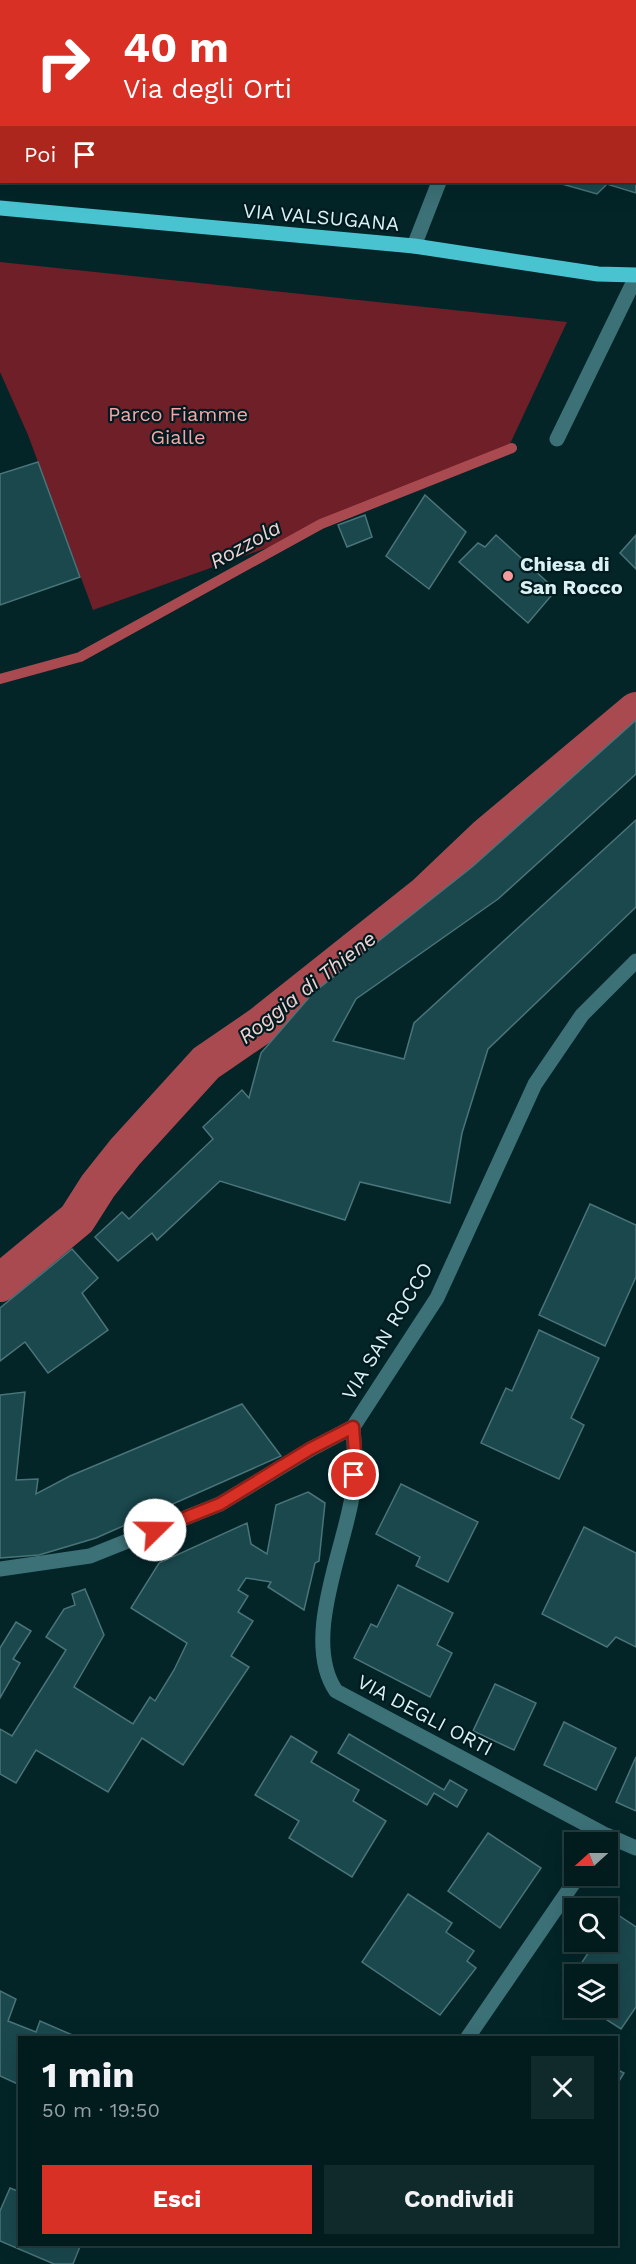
<!DOCTYPE html>
<html lang="it">
<head>
<meta charset="utf-8">
<style>
	:root { --surface:#021c1e; --page:#10292b; --text:#f1f3f6; --muted:#96a1a4; --line:#233a3c; --accent:#d93025 }
	body { margin:0; font-family:"Work Sans",sans-serif; background:var(--page); color:var(--text); height:100vh; display:flex; flex-direction:column; font-size:22px; white-space:nowrap }
	* { box-sizing:border-box; margin:0 }
	p { font-size:20px; color:var(--muted) }
	.icon { flex:none; width:33px; height:33px; fill:none; stroke:currentColor; stroke-width:2; stroke-linecap:round; stroke-linejoin:round }
	.map { position:relative; flex:1; overflow:hidden }
	.details { position:absolute; left:18px; top:2036px; width:600px; height:210px; display:flex; flex-direction:column; background:var(--surface); border-radius:0px; box-shadow:0 6px 24px #0002,0 0 0 2px var(--line) }
	.details>* { flex:none }
	.banner { position:absolute; left:0px; top:0px; width:636px; height:183px; box-shadow:0 6px 24px #0002,0 0 0 2px var(--line); background:#d93025; color:#fff; overflow:hidden }
	.needle { width:39px; rotate:249deg }
	.tools { position:absolute; left:564px; top:1832px; display:grid; gap:12px }
	.tools a { display:grid; place-items:center; width:54px; height:54px; border-radius:0px; background:var(--surface); box-shadow:0 6px 24px #0002,0 0 0 2px var(--line); font-size:30px }
	.pin { position:absolute; display:grid; place-items:center; width:51px; height:51px; color:#fff; margin:-26px; border:3px solid #fff; border-radius:50%; box-shadow:0 2px 6px #0007 }
	.me { position:absolute; width:66px; margin:-33px; rotate:68deg; stroke-linejoin:round; filter:drop-shadow(0 0 4px #0008) }
	.turn { display:flex; align-items:center; gap:21px; height:126px; padding:0 24px; font-size:27px }
	.turn .icon { width:78px; height:78px; stroke-width:2.5 }
	.turn b { display:block; font-size:42px; line-height:51px }
	.then { display:flex; align-items:center; height:57px; padding:0 24px; background:#0003; gap:12px; font-size:22px }
	.round { display:grid; place-items:center; flex:none; width:63px; height:63px; border-radius:0px; background:var(--page) }
	.head { display:flex; align-items:center; justify-content:space-between; height:102px; padding:0 24px }
	h1 { font-size:36px; font-weight:700; line-height:45px }
	.action { display:flex; gap:12px; margin-top:auto; padding:12px 24px }
	.action a { flex:1; height:69px; border-radius:0px; background:var(--accent); color:#fff; font-size:24px; font-weight:700; line-height:69px; text-align:center }
	.action a+a { background:var(--page); color:var(--text) }
	.map>svg:first-child { display:block }
</style>
</head>
<body>
<div class="map">
<svg width="636" height="2264" viewBox="0 0 636 2264">
	<rect width="100%" height="100%" fill="#032528"/>
	<polygon fill="#6e1f28" points="0,262 567,322 509,446 306,534 93,610 28,435 0,372"/>
	<g fill="none" stroke-linecap="round" stroke-linejoin="round">
		<polyline stroke="#a94a51" stroke-width="10" points="0,679 80,657 321,524 512,448"/>
		<polyline stroke="#a94a51" stroke-width="38" points="0,1283 77,1219 98,1186 125,1152 206,1063 260,1026 426,894 487,836 636,711"/>
	</g>
	<g fill="#1a484d" stroke="#497479" stroke-width="1.5">
		<polygon points="218,0 278,0 218,2"/>
		<polygon points="365,0 439,0 365,2"/>
		<polygon points="576,0 632,0 636,2 636,70 634,2 575,2"/>
		<polygon points="634,125 636,193 607,184 597,194 555,182 550,184 537,182 634,182"/>
		<polygon points="38,462 80,577 0,605 0,474"/>
		<polygon points="425,495 466,532 429,589 386,556"/>
		<polygon points="365,515 372,537 347,547 338,525"/>
		<polygon points="496,535 556,590 528,623 459,562 478,543 485,547"/>
		<polygon points="636,535 636,569 620,553"/>
		<polygon points="636,720 636,774 498,899 356,999 333,1041 404,1059 414,1023 636,820 636,907 488,1049 462,1133 450,1203 360,1182 345,1220 220,1181 157,1240 152,1233 118,1261 95,1237 122,1212 129,1219 213,1139 203,1127 242,1090 249,1098 261,1053 313,993 472,867"/>
		<polygon points="590,1204 636,1225 636,1277 605,1346 539,1315"/>
		<polygon points="72,1249 98,1278 82,1293 108,1330 48,1373 25,1342 0,1361 0,1308"/>
		<polygon points="539,1330 599,1358 571,1418 584,1425 559,1479 481,1443 506,1388 512,1391"/>
		<polygon points="25,1392 16,1480 38,1479 36,1494 70,1476 242,1404 281,1456 96,1538 39,1555 0,1558 0,1395"/>
		<polygon points="401,1484 478,1522 448,1582 416,1566 420,1557 376,1534"/>
		<polygon points="308,1492 325,1503 319,1561 315,1563 304,1610 268,1587 271,1582 246,1578 238,1590 248,1596 238,1612 253,1621 231,1656 249,1667 183,1765 142,1738 108,1792 36,1750 16,1783 0,1774 0,1729 12,1736 66,1650 46,1637 64,1609 75,1605 72,1594 85,1589 104,1635 74,1687 133,1724 150,1697 155,1701 174,1670 187,1643 131,1608 159,1563 247,1523 251,1544 267,1554 276,1505"/>
		<polygon points="584,1527 636,1553 636,1647 616,1637 607,1647 542,1614"/>
		<polygon points="398,1585 453,1613 437,1645 452,1653 430,1697 354,1658 371,1624 377,1627"/>
		<polygon points="16,1622 31,1631 13,1659 20,1663 0,1698 0,1648"/>
		<polygon points="495,1684 536,1703 514,1750 473,1731"/>
		<polygon points="564,1722 616,1748 596,1790 544,1765"/>
		<polygon points="349,1734 444,1790 450,1780 467,1790 457,1807 434,1793 427,1805 338,1753"/>
		<polygon points="291,1736 317,1752 311,1762 359,1790 353,1801 386,1821 352,1877 289,1838 299,1821 255,1795"/>
		<polygon points="636,1757 636,1811 616,1802"/>
		<polygon points="488,1833 541,1868 500,1928 448,1891"/>
		<polygon points="408,1894 452,1923 446,1932 474,1951 467,1961 476,1968 440,2015 362,1962"/>
		<polygon points="615,1913 636,1927 636,2007 621,2029 587,2007 608,2007 608,1974 574,1974 574,1999 563,1991 596,1941 608,1941 608,1924"/>
		<polygon points="0,1991 16,1999 8,2021 36,2032 40,2021 77,2037 20,2037 20,2085 0,2076"/>
		<polygon points="616,2069 624,2073 616,2086"/>
		<polygon points="10,2188 20,2192 20,2244 81,2244 73,2264 54,2264 0,2241 0,2211"/>
	</g>
	<g fill="none" stroke-linecap="round" stroke-linejoin="round">
		<g stroke="#3c7177" stroke-width="15">
			<polyline points="510,2 510,0"/>
			<polyline points="414,246 439,182"/>
			<polyline points="557,439 636,277"/>
			<path d="M 353,1427 C 355,1450 355,1474 352,1497 C 343,1552 302,1641 336,1691 L 606,1835 L 636,1848"/>
			<polyline points="0,1569 90,1556 220,1504 311,1449 353,1427 437,1298 535,1084 582,1015 636,961"/>
			<polyline points="468,2037 579,1875"/>
		</g>
		<polyline stroke="#4ac3d0" stroke-width="15" points="0,208 414,246 598,274 636,275"/>
	</g>
	<g fill="none" stroke-linecap="round" stroke-linejoin="round">
		<g stroke="#8d1f18" stroke-width="15">
			<polyline id="route" points="155,1530 220,1504 310,1449 353,1427 355,1453 354,1475"/>
		</g>
		<use href="#route" stroke="#d93025" stroke-width="10"/>
	</g>
	<circle fill="#f59b9d" stroke="#001b1f" stroke-width="2" cx="508" cy="576" r="6"/>
	<g text-anchor="middle" dominant-baseline="central" stroke-width="4.5" stroke-linejoin="round" paint-order="stroke">
		<g font-size="20" fill="#daf1f3" stroke="#001b1f">
			<text transform="translate(321 217) rotate(5)">VIA VALSUGANA</text>
			<text transform="translate(387 1331) rotate(-59)">VIA SAN ROCCO</text>
			<text transform="translate(425 1715) rotate(28)">VIA DEGLI ORTI</text>
		</g>
		<g font-size="20" fill="#f5a6a8" stroke="#001b1f">
			<text x="178" y="414">Parco Fiamme<tspan x="178" dy="23">Gialle</tspan></text>
		</g>
		<g font-size="20" font-weight="bold" fill="#daf1f3" stroke="#001b1f" text-anchor="start">
			<text x="520" y="564">Chiesa di<tspan x="520" dy="23">San Rocco</tspan></text>
		</g>
		<g font-size="21" font-style="italic" fill="#efd3d3" stroke="#001b1f">
			<text transform="translate(245 544) rotate(-29)">Rozzola</text>
			<text transform="translate(307 987) rotate(-38)">Roggia di Thiene</text>
		</g>
	</g>
</svg>
<div class="tools">
<a><svg class="needle" viewBox="-14 -14 28 28"><path d="M0-13l5 13h-10z" fill="#e53935"/><path d="M0 13l5-13h-10z" fill="#96a1a4"/></svg></a>
<a><svg class="icon" aria-label="search" viewBox="0 0 24 24"><circle cx="10" cy="10" r="6"/><path d="M15 15l6 6"/></svg></a>
<a><svg class="icon" aria-label="layers" viewBox="0 0 24 24"><path d="M12 4l9 5-9 5-9-5zM3 14l9 5 9-5"/></svg></a>
</div>
<div class="pin" style="left:354px;top:1475px;background:#d93025"><svg class="icon" aria-label="arrive" viewBox="0 0 24 24"><path d="M6 21V4h12l-3 4 3 4H6"/></svg></div>
<svg class="me" style="left:155px;top:1530px" viewBox="-20 -20 40 40"><circle r="19" fill="#fff"/><path d="M0-13L10 11 0 6-10 11z" fill="#d93025"/></svg>
<div class="banner">
<div class="turn"><svg class="icon" aria-label="right" viewBox="0 0 24 24"><path d="M7 20v-9h11M14 6l5 5-5 5"/></svg><div><b>40 m</b>Via degli Orti</div></div>
<div class="then">Poi<svg class="icon" aria-label="arrive" viewBox="0 0 24 24"><path d="M6 21V4h12l-3 4 3 4H6"/></svg></div>
</div>
<section class="details">
<div class="head"><div><h1>1 min</h1><p>50 m · 19:50</p></div><a class="round"><svg class="icon" aria-label="close" viewBox="0 0 24 24"><path d="M6 6l12 12M18 6L6 18"/></svg></a></div>
<div class="action"><a>Esci</a><a>Condividi</a></div>
</section>
</div>
</body>
</html>
